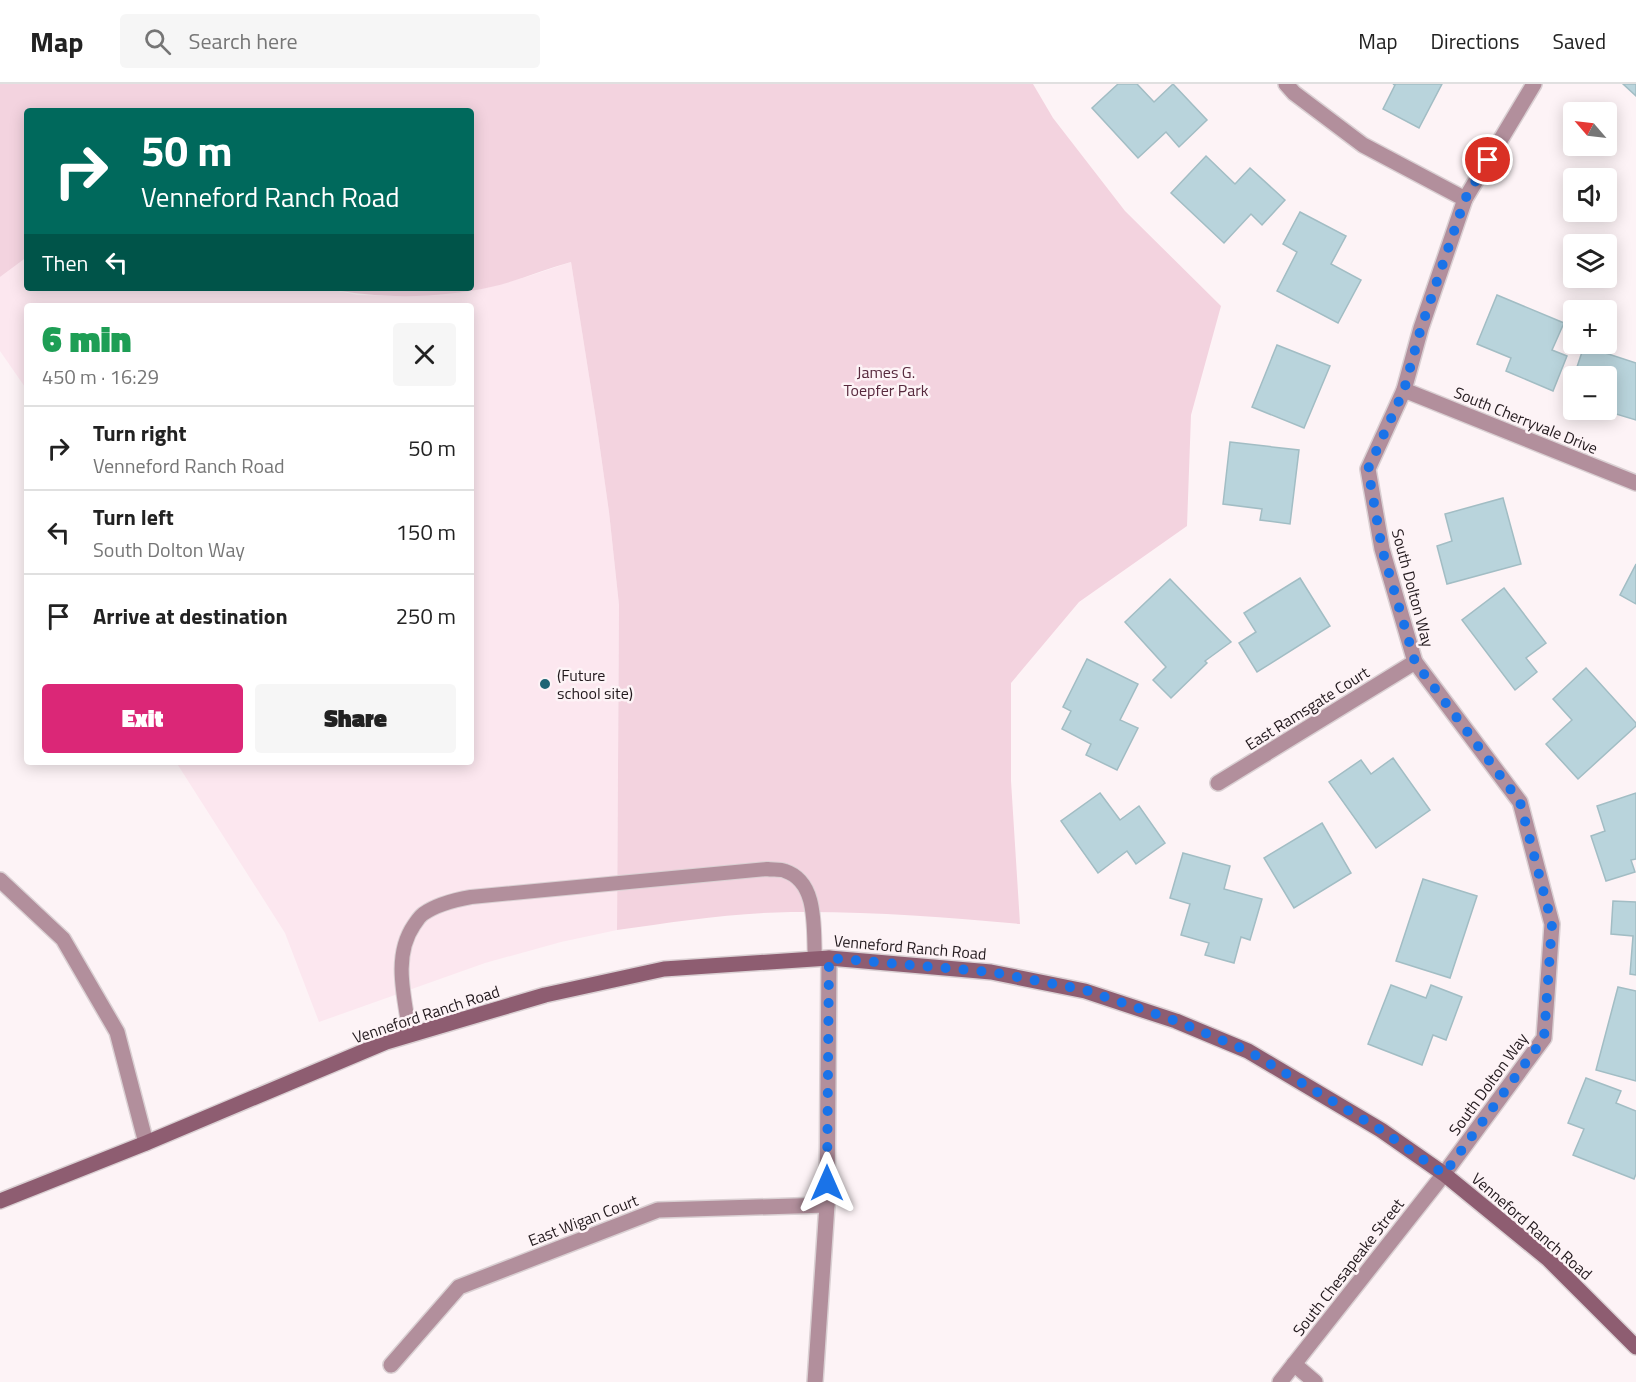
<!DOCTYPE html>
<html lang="en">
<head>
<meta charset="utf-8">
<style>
	:root { --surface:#fff; --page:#f6f6f6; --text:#222; --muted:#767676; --line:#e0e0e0; --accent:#db2777 }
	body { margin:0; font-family:"Titillium Web",sans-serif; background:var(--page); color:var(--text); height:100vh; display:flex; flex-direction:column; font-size:22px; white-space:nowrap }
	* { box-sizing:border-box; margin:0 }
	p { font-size:20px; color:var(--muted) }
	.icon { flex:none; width:33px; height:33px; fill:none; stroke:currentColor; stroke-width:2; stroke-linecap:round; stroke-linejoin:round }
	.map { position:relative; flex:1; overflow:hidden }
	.details { position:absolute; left:24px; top:219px; width:450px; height:462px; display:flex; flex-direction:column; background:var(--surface); border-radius:6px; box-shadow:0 3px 15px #0003 }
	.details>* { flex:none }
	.banner { position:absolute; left:24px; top:24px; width:450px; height:183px; border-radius:6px; box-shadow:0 3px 15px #0003; background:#00695c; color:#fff; overflow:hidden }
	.needle { width:39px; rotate:298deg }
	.tools { position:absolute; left:1563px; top:18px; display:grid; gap:12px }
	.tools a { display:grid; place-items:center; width:54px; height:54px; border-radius:6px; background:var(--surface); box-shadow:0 3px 15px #0003; font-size:30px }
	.pin { position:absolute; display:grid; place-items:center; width:51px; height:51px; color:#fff; margin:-26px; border:3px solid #fff; border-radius:50%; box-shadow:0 2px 6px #0007 }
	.me { position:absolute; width:66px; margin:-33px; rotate:0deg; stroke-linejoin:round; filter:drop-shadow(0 0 4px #0008) }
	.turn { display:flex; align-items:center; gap:21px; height:126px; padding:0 18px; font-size:27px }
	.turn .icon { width:78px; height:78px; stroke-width:2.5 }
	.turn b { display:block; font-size:42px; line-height:51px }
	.then { display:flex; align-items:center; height:57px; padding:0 18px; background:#0003; gap:12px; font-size:22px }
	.round { display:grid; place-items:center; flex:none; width:63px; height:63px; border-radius:6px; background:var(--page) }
	.head { display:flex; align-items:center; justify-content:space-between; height:102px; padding:0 18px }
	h1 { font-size:36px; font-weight:800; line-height:45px; color:#1e9e55 }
	.button { display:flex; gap:12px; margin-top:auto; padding:12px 18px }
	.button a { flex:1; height:69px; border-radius:6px; background:var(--accent); color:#fff; font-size:24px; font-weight:800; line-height:69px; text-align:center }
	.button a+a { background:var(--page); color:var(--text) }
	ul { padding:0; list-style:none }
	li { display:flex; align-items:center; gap:18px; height:84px; padding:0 18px; border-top:2px solid var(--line) }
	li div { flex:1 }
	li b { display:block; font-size:22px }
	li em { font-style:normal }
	header { display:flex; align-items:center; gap:36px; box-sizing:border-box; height:84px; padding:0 30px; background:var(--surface); border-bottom:2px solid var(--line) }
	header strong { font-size:28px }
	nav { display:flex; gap:33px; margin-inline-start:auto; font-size:21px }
	.search { width:420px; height:54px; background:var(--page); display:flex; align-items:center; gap:15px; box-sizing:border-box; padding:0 21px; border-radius:6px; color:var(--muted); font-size:22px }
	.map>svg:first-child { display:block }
</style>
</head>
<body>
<header>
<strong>Map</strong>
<div class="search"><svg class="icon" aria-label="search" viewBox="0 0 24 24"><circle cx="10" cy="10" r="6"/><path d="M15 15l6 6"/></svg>Search here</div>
<nav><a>Map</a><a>Directions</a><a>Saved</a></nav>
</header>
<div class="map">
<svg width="1636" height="1298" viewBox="0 0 1636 1298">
	<rect width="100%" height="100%" fill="#fdf3f6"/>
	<polygon fill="#fce7ef" points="27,173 27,204 324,204 357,211 406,212 446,210 490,203 526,193 571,178 596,336 609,428 619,521 617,846 561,858 485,879 319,938 285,849 176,678 471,678 471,222 27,222 27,306 0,267 0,193"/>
	<path fill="#f3d3df" d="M 0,0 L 1033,0 L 1053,34 L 1125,127 L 1221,222 L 1191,331 L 1187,442 L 1079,518 L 1011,599 L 1011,697 L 1020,840 C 944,833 867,827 791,828 C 733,829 674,838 617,846 L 619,521 L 609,428 L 596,336 L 571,178 C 544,185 518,197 491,203 C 436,215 379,215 324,204 L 471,204 L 471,27 L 27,27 L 27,173 L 0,193 Z"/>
	<g fill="#b9d4dc" stroke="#a2bdc4" stroke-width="1.5">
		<polygon points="1118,0 1137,0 1154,18 1173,0 1207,36 1179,63 1166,48 1138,74 1092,24"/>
		<polygon points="1393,0 1442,0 1419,44 1383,25 1395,1"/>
		<polygon points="1623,0 1636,0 1636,12"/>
		<polygon points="1206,72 1235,100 1250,84 1285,116 1262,141 1251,130 1224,159 1171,109"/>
		<polygon points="1300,128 1346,152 1331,180 1361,196 1338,239 1277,207 1297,168 1283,160"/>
		<polygon points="1497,211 1564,239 1552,266 1567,272 1553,307 1506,287 1511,274 1477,260"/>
		<polygon points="1277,261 1330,282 1304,344 1252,323"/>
		<polygon points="1584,262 1636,279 1636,336 1603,326 1606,326 1606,292 1574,292"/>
		<polygon points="1574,293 1574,316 1567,314"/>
		<polygon points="1230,358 1299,366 1290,440 1260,436 1262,425 1223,420"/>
		<polygon points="1503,414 1521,480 1447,500 1437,462 1452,457 1445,430"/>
		<polygon points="1636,480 1636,520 1620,511"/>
		<polygon points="1300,494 1330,542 1257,588 1239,559 1256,548 1244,529"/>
		<polygon points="1170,495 1231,558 1205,577 1207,579 1171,614 1153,596 1166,583 1125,538"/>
		<polygon points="1504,504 1546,559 1526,574 1537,588 1515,606 1462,536"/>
		<polygon points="1087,575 1138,600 1120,636 1138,644 1117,686 1086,671 1091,660 1062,645 1071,627 1063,623"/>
		<polygon points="1586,584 1636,639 1636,642 1578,695 1546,660 1572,636 1553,615"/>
		<polygon points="1393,674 1430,726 1376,764 1329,698 1361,676 1371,690"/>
		<polygon points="1100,709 1120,736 1139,722 1165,759 1136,780 1127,767 1098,789 1061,737"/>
		<polygon points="1636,709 1636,775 1631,776 1635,788 1606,797 1591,752 1605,747 1597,722"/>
		<polygon points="1322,739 1351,789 1294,824 1264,774"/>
		<polygon points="1183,769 1230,782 1224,805 1262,815 1250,856 1241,853 1234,879 1205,871 1209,859 1181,851 1190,820 1170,814"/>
		<polygon points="1423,795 1477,812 1450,894 1396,877"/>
		<polygon points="1613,817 1636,818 1636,891 1630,890 1633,852 1611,850"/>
		<polygon points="1391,901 1426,914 1431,901 1462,913 1446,956 1433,951 1422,981 1368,960"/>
		<polygon points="1618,903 1636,907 1636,997 1596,986"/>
		<polygon points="1586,994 1621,1007 1616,1019 1636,1027 1636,1090 1634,1095 1573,1071 1584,1045 1568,1039"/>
	</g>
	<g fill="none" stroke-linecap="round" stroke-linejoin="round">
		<g stroke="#dad0d3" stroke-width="16">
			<path id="lane" d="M 410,951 C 405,915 392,873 414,841 C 417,837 419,833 423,830 C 437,820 454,816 471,813 L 767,785 C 773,786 780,785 785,787 C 819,798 813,847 815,875"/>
		</g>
		<g stroke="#dad0d3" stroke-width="18">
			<g id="street">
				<polyline points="1286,0 1294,9 1363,61 1465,115"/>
				<polyline points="1404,306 1636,399"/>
				<polyline points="1218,699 1415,578"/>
				<polyline points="0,796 63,855 117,948 146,1059"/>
				<polyline points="1294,1280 1315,1298"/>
				<polyline points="391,1281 459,1203 658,1126 827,1121"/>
				<polyline points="815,1298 827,1121 829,874"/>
				<polyline points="1280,1298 1444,1090 1544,954 1552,840 1520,718 1415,578 1382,465 1368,385 1404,306 1421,244 1465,115 1534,0"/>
			</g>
		</g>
		<g stroke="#dad0d3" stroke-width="18">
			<polyline id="secondary" points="0,1117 146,1059 386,958 545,911 664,885 829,874 991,888 1085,907 1176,937 1248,967 1381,1046 1444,1090 1548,1175 1636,1263"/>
		</g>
		<use href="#lane" stroke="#b28f9c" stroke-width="14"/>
		<use href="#street" stroke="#b28f9c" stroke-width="15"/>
		<use href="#secondary" stroke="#8e5d71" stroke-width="15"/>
	</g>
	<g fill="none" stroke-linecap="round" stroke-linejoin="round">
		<polyline stroke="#1a73e8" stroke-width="10" stroke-dasharray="0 18" points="827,1099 829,874 991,888 1085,906 1176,937 1248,967 1381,1046 1444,1090 1544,954 1552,840 1520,718 1415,578 1382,465 1368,385 1404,306 1421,244 1465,115 1488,76"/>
	</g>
	<circle fill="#1e6574" stroke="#fdf3f6" stroke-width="2" cx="545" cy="600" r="6"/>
	<g text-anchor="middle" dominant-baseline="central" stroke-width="5" stroke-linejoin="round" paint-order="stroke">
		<g font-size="16" fill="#57293d" stroke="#fdf3f6">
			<text x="886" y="288">James G.<tspan x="886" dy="18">Toepfer Park</tspan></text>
		</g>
		<g font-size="16" fill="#22191d" stroke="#fdf3f6">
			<text transform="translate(1526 336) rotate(22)">South Cherryvale Drive</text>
			<text transform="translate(1413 504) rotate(75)">South Dolton Way</text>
			<text transform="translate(1307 624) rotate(-32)">East Ramsgate Court</text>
			<text transform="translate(910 863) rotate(5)">Venneford Ranch Road</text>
			<text transform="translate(426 930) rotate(-18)">Venneford Ranch Road</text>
			<text transform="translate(1488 1000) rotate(-54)">South Dolton Way</text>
			<text transform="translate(583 1136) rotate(-21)">East Wigan Court</text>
			<text transform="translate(1532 1142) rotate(41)">Venneford Ranch Road</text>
			<text transform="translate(1348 1183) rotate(-52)">South Chesapeake Street</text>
		</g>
		<g font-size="16" fill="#22191d" stroke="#fdf3f6" text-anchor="start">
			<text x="557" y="591">(Future<tspan x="557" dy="18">school site)</tspan></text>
		</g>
	</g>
</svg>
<div class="tools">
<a><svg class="needle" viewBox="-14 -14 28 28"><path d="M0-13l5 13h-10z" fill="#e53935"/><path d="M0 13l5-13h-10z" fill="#767676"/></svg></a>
<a><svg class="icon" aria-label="sound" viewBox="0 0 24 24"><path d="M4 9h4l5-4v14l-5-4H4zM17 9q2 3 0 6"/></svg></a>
<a><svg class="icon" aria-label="layers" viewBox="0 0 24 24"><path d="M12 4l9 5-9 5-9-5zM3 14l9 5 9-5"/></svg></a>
<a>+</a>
<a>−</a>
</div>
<div class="pin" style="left:1488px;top:76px;background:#d93025"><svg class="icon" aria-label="arrive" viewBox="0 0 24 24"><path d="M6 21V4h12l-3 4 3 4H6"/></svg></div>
<svg class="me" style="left:827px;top:1099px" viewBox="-20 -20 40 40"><path d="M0-17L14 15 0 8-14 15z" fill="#1a73e8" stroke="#fff" stroke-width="4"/></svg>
<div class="banner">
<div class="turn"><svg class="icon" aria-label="right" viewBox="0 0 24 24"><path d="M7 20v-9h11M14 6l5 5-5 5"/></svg><div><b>50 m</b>Venneford Ranch Road</div></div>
<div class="then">Then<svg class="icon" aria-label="left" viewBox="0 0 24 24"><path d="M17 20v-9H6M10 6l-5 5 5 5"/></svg></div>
</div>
<section class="details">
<div class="head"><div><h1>6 min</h1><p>450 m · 16:29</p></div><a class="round"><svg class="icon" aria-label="close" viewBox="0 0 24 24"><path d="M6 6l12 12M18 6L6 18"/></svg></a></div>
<ul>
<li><svg class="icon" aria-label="right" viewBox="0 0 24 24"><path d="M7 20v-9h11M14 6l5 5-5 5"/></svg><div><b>Turn right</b><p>Venneford Ranch Road</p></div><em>50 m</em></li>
<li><svg class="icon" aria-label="left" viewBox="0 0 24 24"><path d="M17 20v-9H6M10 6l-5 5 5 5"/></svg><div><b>Turn left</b><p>South Dolton Way</p></div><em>150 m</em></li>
<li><svg class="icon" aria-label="arrive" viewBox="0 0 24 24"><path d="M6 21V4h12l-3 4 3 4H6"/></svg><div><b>Arrive at destination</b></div><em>250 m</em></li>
</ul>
<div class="button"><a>Exit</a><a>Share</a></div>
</section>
</div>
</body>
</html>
